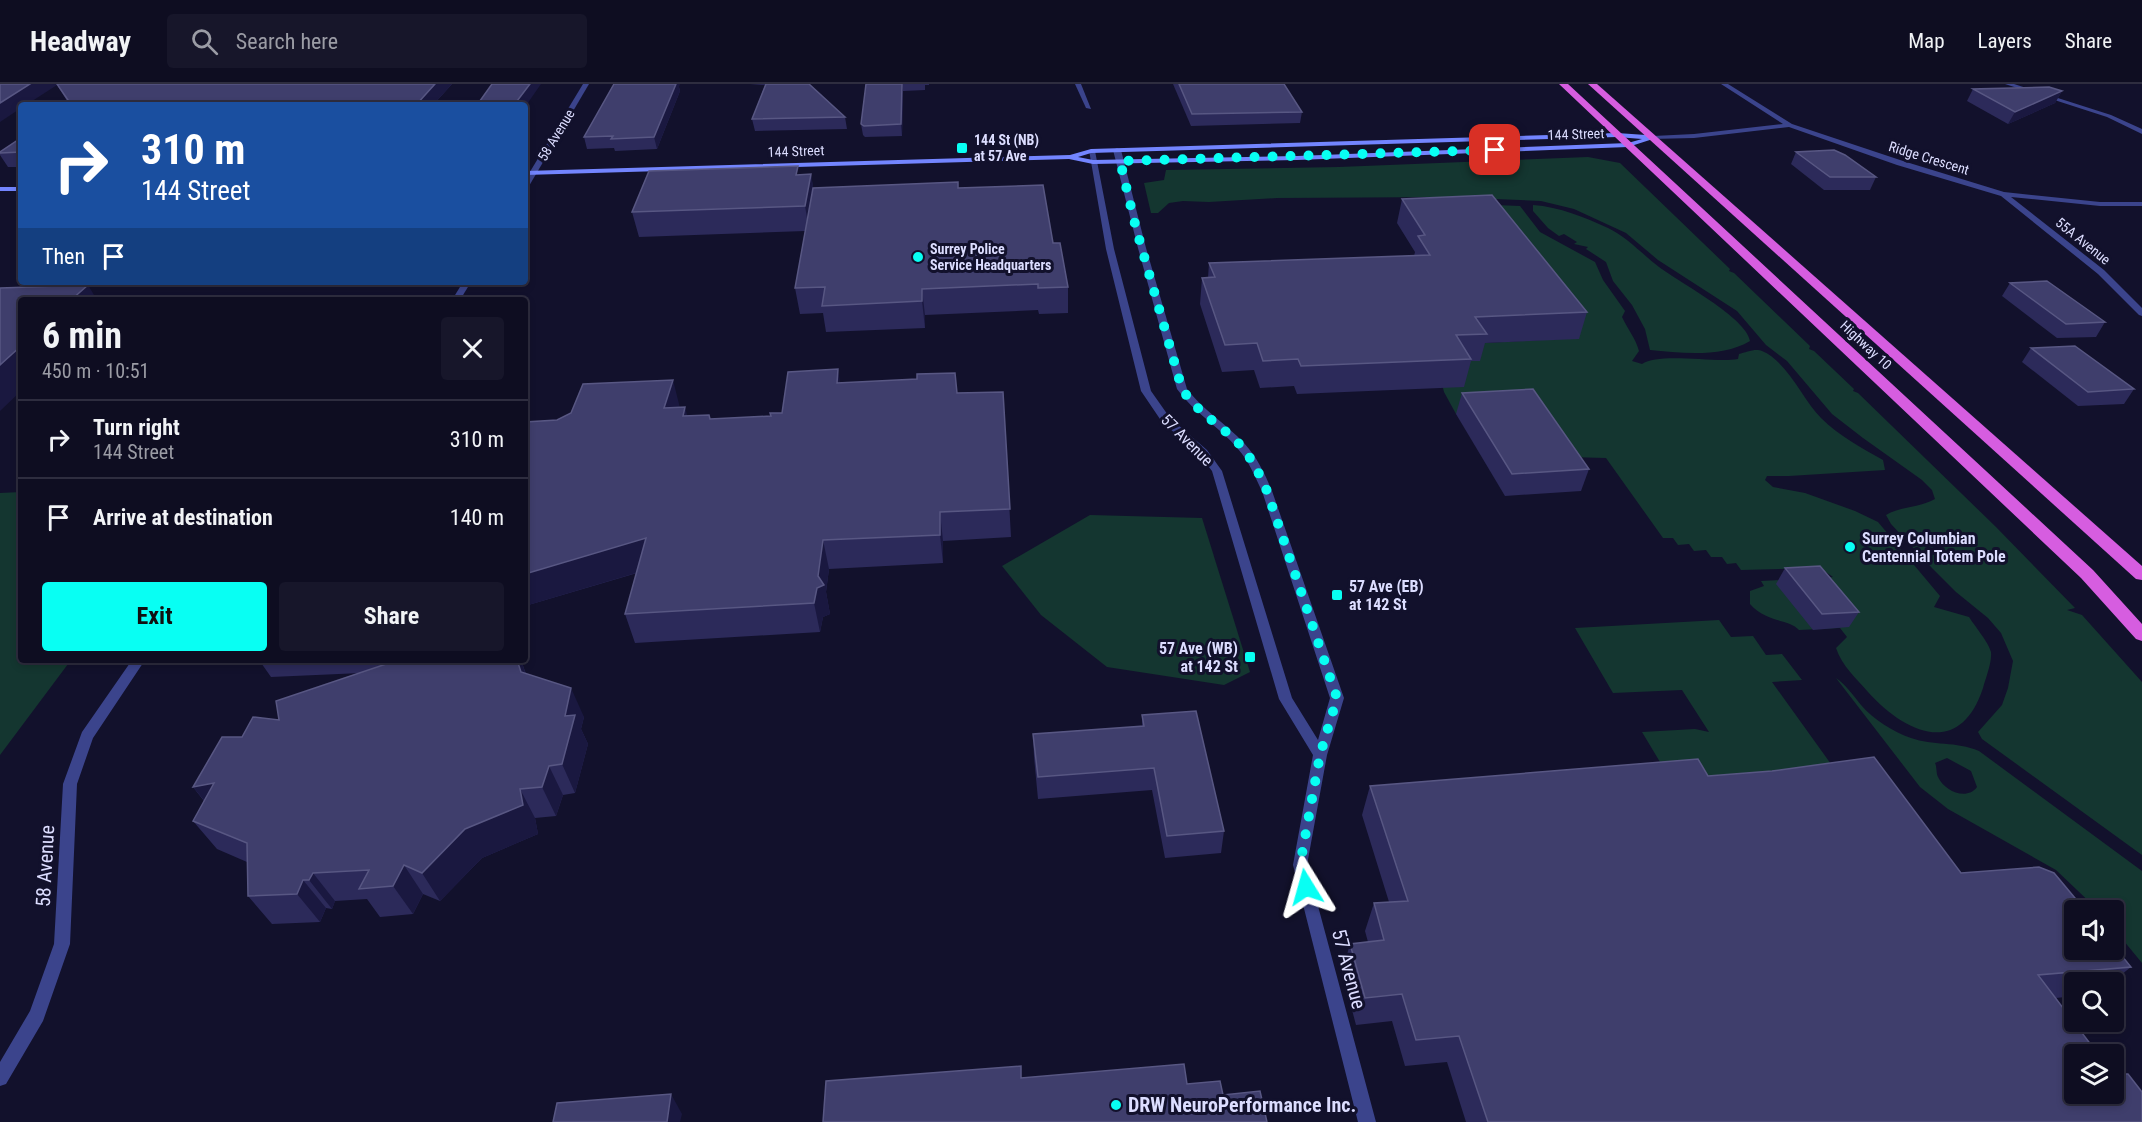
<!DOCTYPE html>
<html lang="en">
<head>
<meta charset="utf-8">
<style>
	:root { --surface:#0e0d21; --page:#17162a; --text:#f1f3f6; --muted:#9b9ca5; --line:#2e2d3f; --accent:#08fff3 }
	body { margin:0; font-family:"Roboto Condensed",sans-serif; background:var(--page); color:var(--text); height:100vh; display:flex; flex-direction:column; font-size:22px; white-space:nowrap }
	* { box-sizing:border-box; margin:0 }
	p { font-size:20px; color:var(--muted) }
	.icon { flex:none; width:33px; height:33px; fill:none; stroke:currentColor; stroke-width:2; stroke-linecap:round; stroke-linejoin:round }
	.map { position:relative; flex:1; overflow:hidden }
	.drawer { position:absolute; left:18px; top:213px; width:510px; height:366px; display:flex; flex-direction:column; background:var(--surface); border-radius:6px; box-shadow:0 3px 9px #0003,0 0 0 2px var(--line) }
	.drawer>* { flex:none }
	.hud { position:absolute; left:18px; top:18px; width:510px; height:183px; border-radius:6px; box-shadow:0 3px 9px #0003,0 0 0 2px var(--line); background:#1a4fa0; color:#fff; overflow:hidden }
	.tools { position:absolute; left:2064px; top:816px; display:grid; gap:12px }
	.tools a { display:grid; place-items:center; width:60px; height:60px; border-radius:6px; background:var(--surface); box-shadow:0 3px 9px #0003,0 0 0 2px var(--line); font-size:30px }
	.pin { position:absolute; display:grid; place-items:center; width:51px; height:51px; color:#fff; margin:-26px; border-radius:12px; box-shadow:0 3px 9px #0006 }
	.me { position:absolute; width:66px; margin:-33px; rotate:352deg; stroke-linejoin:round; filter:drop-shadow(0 0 4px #0008) }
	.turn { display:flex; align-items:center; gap:21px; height:126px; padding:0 24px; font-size:27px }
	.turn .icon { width:78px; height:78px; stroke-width:2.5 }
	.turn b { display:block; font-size:42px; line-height:51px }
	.then { display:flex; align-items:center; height:57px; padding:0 24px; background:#0003; gap:12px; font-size:22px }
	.round { display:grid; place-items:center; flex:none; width:63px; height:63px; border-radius:6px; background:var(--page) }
	.head { display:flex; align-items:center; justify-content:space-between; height:102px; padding:0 24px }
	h1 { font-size:36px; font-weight:700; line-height:45px }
	.button { display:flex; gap:12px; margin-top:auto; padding:12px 24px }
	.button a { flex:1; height:69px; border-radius:6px; background:var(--accent); color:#111; font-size:24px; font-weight:700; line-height:69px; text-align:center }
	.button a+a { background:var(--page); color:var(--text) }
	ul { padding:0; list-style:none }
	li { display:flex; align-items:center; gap:18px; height:78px; padding:0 24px; border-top:2px solid var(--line) }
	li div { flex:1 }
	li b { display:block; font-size:22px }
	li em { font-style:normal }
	header { display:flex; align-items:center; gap:36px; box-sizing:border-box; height:84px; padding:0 30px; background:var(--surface); border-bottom:2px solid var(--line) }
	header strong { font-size:28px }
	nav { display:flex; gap:33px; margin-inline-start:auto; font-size:21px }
	.search { width:420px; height:54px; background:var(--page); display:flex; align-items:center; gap:15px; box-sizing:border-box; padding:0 21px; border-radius:6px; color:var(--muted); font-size:22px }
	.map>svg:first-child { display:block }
</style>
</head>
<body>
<header>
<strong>Headway</strong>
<div class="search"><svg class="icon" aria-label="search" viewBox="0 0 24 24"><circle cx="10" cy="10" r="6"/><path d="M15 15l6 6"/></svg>Search here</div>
<nav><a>Map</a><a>Layers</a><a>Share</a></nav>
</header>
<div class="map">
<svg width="2142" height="1038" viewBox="0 0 2142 1038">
	<rect width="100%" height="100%" fill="#12112c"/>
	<g fill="#143630" fill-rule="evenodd">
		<path d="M 1588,73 L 1620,79 L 1730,185 L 1729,187 L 1734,189 L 1810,262 L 1809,265 L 1814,267 L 1854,305 L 1853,307 L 1858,309 L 1996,443 L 2075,524 L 2067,526 L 2082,531 L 2142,598 L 2142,771 L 1982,655 L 1978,648 L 2002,621 L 2008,604 L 2013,577 L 2001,549 L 1988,534 L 1956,508 L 1932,484 L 1891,440 L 1886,431 C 1901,422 1919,424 1935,415 L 1932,406 L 1922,396 L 1863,354 L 1832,330 L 1787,277 L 1766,261 L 1737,227 L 1658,176 L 1626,149 L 1574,125 L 1541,117 L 1446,113 L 1277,114 L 1209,118 L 1183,117 L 1169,119 L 1158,129 L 1151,129 L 1144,99 L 1164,96 L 1166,86 L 1339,83 Z"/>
		<path d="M 1422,118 L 1520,122 L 1540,148 L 1595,178 L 1603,196 L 1625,227 L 1622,233 C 1628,246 1635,253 1639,267 L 1632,277 L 1642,280 C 1659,268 1714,279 1738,275 L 1739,270 C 1746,268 1756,264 1762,267 C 1787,277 1803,316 1821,334 C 1839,352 1862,364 1883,376 L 1885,386 L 1789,392 L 1767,392 L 1765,396 L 1773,403 L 1805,409 L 1855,427 L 1878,438 L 1940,512 L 1934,523 L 1969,533 C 1974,541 1989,559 1991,568 C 1992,579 1986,593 1983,604 C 1960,674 1906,650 1868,608 C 1856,594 1842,582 1836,564 L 1847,553 L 1840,544 L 1799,546 C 1789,535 1767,539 1750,520 L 1750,507 L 1764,502 L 1761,497 L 1833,493 L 1820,484 L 1741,486 L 1736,479 L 1727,480 L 1722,473 L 1711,473 L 1706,466 L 1694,467 L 1689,460 L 1678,461 L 1673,454 L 1663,454 L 1606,374 L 1568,373 L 1456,330 L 1444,308 L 1441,296 L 1468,260 L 1578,254 Z"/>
		<path d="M 1533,121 C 1560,123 1584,133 1608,144 C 1627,153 1642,170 1659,183 C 1679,198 1747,234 1750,257 C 1722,274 1681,269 1650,266 L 1645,245 L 1632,221 L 1613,197 L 1606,178 L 1586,165 L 1588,163 L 1574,160 L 1577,158 L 1564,150 L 1559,152 L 1548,144 L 1533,127 Z"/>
		<polygon points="21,408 21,576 71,576 0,671 0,409"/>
		<polygon points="1090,431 1202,434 1250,588 1224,601 1107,583 1041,531 1002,482"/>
		<polygon points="1719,536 1731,553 1753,552 1766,571 1782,570 1802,596 1772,598 1841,694 1701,720 1699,680 1696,676 1660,678 1642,648 1695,645 1709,648 1682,606 1613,609 1575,544"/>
		<path d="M 1836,594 C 1846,601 1853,611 1861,621 C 1873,635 1893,648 1911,654 C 1933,662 1956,657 1979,667 L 2142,787 L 2142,879 L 2114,845 L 2114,826 L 2098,826 L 2056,786 L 1948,725 L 1920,703 ZM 1947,674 L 1971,687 L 1977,703 C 1967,717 1944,707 1938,693 C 1936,689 1937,683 1935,679 Z"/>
	</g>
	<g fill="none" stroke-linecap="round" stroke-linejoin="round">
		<g fill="#3b448c" fill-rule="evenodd">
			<polygon points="1075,0 1081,0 1091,25 1086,24"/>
			<polygon points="1721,0 1728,0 1792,40 1903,77 2004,108 2100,118 2142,118 2142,122 2100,122 2011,113 2104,186 2142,224 2142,232 2139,231 2098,190 2001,112 1897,81 1789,43 1694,54 1651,55 1651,53 1653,52 1694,50 1783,40"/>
			<polygon points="2005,0 2014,0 2111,31 2142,45 2142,50 2107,33"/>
			<path d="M 1117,64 L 1121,66 L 1146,164 L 1187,305 C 1203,326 1226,340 1244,359 C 1257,373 1265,390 1272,407 L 1344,614 L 1327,671 L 1307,781 L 1376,1038 L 1358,1038 L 1293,781 L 1313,671 L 1279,615 L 1212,387 L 1199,370 L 1162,338 L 1141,307 L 1106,165 L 1089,66 L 1095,67 L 1114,165 L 1151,307 L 1170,334 L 1207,366 L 1222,387 L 1292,614 L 1318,656 L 1330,614 L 1262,407 C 1255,393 1249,377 1238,365 C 1220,343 1194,329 1177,305 L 1138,164 L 1113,66 Z"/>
		</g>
		<g fill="#3b448c" fill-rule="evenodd">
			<polygon points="583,0 589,0 529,102 525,104 525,96"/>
			<polygon points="463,198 471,198 460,216 452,216"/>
			<polygon points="132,576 145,576 93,654 77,700 70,860 43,937 6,1000 0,1002 0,978 30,927 54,860 63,700 82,648"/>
		</g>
		<g fill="#7385ff" fill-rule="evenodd">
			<path d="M 1617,49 L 1646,51 L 1656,54 L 1628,63 L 1297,76 L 1093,80 L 1069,75 L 525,91 L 525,87 L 1070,71 L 1091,65 ZM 1617,53 L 1642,55 L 1628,59 L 1297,72 L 1093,76 L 1078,73 L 1091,69 Z"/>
			<rect x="0" y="103" width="21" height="4"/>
		</g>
		<g fill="#d65de0" fill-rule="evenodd">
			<polygon points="1559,0 1568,0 2093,486 2142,540 2142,557 2136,555 2081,494"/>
			<polygon points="1588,0 1597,0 2142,482 2142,496 2136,495"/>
		</g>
	</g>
	<g fill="#2c2a5a">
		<polygon points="0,0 452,0 433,21 69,20 57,1"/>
		<polygon points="750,0 809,0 845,33 847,45 755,47 752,35 765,1"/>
		<polygon points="866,0 929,0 929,1 925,1 925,6 903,7 902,52 865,53 863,51 861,40"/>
		<polygon points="1173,0 1284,0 1302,28 1300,39 1191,42"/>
		<polygon points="679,3 680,7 657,65 615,67 614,64 587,65 584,53"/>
		<polygon points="1973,5 2062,7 2055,19 2008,40 1967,17"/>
		<polygon points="21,54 21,83 8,83 0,71 0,68"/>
		<polygon points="1796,68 1876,93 1870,106 1824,106 1791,80"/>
		<polygon points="811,90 813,104 958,104 1053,159 1068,203 1068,229 1039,230 1038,226 925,231 925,244 826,248 823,229 800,230 795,204 805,147 639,153 632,128 799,91"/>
		<polygon points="1402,115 1587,228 1579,255 1485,259 1480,277 1471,277 1464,303 1297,310 1294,302 1260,304 1254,286 1222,288 1200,220 1202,194 1208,194 1209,179 1414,172 1415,168 1397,139"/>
		<polygon points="2010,199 2105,238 2096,253 2057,254 2002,212"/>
		<polygon points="2031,264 2134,305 2124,320 2078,322 2022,278"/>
		<polygon points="840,299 957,309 1003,308 1011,453 943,457 943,479 829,485 826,508 830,530 823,533 820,548 635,559 625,530 637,489 525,522 525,338 557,336 680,323 687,332 710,335 771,332 782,329"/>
		<polygon points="1462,309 1589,385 1581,407 1505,412 1456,330"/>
		<polygon points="1785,484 1859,528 1849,543 1813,546 1776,500"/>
		<polygon points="259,576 521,576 526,590 584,633 581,645 588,660 575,709 563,711 556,732 535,734 538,750 482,774 440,817 423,810 413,830 380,833 367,815 335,817 332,825 326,824 320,838 272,840 248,812 247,778 217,765 193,737 204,717 193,703 242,653 279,636 361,589 271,593"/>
		<polygon points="1142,631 1224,747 1221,769 1165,774 1152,706 1038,715 1034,673 1033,650 1142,642"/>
		<polygon points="1708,692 1961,789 2131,883 2112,898 2074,898 2074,912 2056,914 2142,1038 1466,1038 1447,978 1405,982 1392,937 1356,941 1342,888 1350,860 1368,858 1365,847 1374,819 1389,818 1362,731 1370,702"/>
	</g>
	<g fill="#1a1840">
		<polygon points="30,0 56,0 57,1 26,21 21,21 21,24 0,38 0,19"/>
		<polygon points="435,0 452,0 433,21 416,21"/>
		<polygon points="530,0 541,0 525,23 525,21 514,21"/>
		<polygon points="675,0 680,0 679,3 680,7 657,65 654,53"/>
		<polygon points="902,0 903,7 902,52 901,40"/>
		<polygon points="2062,7 2055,19 2008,40 2015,28"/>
		<polygon points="811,90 815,114 809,146 805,122"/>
		<polygon points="88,201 97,216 71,216"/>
		<polygon points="922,205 925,231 925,244 922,217"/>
		<polygon points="21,262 21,307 0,327 0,281"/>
		<polygon points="838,285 842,312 837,299"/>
		<polygon points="673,296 680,324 664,324"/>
		<polygon points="685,323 692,351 683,332"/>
		<polygon points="940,428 943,457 943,479 940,451"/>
		<polygon points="646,454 656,483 525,522 525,490"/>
		<polygon points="823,456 829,485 826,508 830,530 823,533 820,548 814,519"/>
		<polygon points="517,576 521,576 535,618 521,588"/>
		<polygon points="571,604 584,633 581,645 588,660 575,709 562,680 565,632"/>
		<polygon points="549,682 563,711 556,732 542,703"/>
		<polygon points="214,699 217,732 193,703"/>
		<polygon points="520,705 535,734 538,750 482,774 440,817 422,789 465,745"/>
		<polygon points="404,781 423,810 413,830 393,802"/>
		<polygon points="313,789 335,817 332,825 309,796"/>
		<polygon points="303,796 326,824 320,838 297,810"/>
		<polygon points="671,1010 682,1030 680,1038 667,1038"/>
	</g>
	<g fill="#3f3e6c" stroke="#585783" stroke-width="1.5">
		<polygon points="0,0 30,0 0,19"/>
		<polygon points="57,0 435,0 416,21 68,21 70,19"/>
		<polygon points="492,0 530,0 514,21 477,21"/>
		<polygon points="614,0 676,0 654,53 611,55 613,52 584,53"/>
		<polygon points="766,0 809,0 845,33 752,35"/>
		<polygon points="866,0 902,0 901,40 864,42 861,40"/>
		<polygon points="1179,0 1284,0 1302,28 1192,30"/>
		<polygon points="2049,3 2062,7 2015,28 1973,5"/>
		<polygon points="21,54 21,68 0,69 0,68"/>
		<polygon points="1834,66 1845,71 1876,93 1830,93 1796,68"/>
		<polygon points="798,82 796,91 811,90 805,122 632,128 649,87"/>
		<polygon points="958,98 958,104 1043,101 1053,159 1060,159 1068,203 1038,204 1038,200 922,205 922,217 822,222 825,203 795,204 813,104"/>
		<polygon points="1492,111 1587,228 1475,233 1487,250 1456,251 1471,275 1301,282 1298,275 1263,277 1257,259 1225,261 1202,194 1215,193 1209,179 1430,171 1418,152 1425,151 1402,115"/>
		<polygon points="2047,197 2105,238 2066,240 2010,199"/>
		<polygon points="88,201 71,216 21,216 21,262 0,281 0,204"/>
		<polygon points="2075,262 2134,305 2088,308 2031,264"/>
		<polygon points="838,285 837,299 917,295 917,290 955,289 957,309 1003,308 1010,425 940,428 940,451 823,456 818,492 824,501 817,504 814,519 625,530 646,454 525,490 525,338 557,336 571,329 583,300 673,296 664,324 685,323 683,332 709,331 710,335 771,332 770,329 782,329 788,288"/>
		<polygon points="1533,305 1589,385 1512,390 1462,309"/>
		<polygon points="1820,482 1859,528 1822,530 1785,484"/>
		<polygon points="398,576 517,576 521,588 571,604 565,632 575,631 562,680 549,682 542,703 520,705 523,721 465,745 422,789 404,781 393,802 359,805 369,786 313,789 309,796 303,796 297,810 248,812 247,759 193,737 214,699 193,703 222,653 242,653 253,633 279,636 276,617"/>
		<polygon points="1196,627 1224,747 1167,752 1154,684 1038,693 1033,650 1144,642 1142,631"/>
		<polygon points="1874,673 1961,789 2039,783 2054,789 2085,826 2074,826 2074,866 2114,866 2114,862 2131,883 2038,891 2098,970 2074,970 2074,1010 2114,1010 2114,990 2128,990 2142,1008 2142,1038 1488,1038 1459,952 1416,956 1402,910 1365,914 1350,860 1384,856 1374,819 1408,817 1370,702 1698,675 1708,692 1772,687"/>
		<polygon points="1184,980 1187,1000 1220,997 1223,1011 1260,1007 1267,1038 823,1038 826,997 1021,982 1021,994"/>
		<polygon points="671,1010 667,1038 553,1038 557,1019"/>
	</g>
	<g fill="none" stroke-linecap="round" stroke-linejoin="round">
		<path stroke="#08fff3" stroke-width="10" stroke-dasharray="0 18" d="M 1306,803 L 1300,781 L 1320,671 L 1337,614 L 1267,407 C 1260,391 1253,377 1242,363 C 1222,341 1199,331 1182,305 L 1136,144 L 1120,77 L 1495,66"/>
	</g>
	<g fill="#08fff3" stroke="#12112c" stroke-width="2">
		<rect x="956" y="58" width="12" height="12" rx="3"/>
		<circle cx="918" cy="173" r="6"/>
		<circle cx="1850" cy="463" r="6"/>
		<rect x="1331" y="505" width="12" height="12" rx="3"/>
		<rect x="1244" y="567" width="12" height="12" rx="3"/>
		<circle cx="1116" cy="1021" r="6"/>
	</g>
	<g text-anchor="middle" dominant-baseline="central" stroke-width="6" stroke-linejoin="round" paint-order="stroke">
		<g font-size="14" fill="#dcddff" stroke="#12112c">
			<text transform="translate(1576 50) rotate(-2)">144 Street</text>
			<text transform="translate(556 51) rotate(-59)">58 Avenue</text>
			<text transform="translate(796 67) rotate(-2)">144 Street</text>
			<text transform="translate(1929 74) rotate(17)">Ridge Crescent</text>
			<text transform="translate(2083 157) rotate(39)">55A Avenue</text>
			<text transform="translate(1866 261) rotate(43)">Highway 10</text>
		</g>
		<g font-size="14" font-weight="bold" fill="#dcddff" stroke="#12112c" text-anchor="start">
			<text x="974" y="56">144 St (NB)<tspan x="974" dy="16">at 57 Ave</tspan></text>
			<text x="930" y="165">Surrey Police<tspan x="930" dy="16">Service Headquarters</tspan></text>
		</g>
		<g font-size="16" fill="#dcddff" stroke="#12112c">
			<text transform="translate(1187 356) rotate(45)">57 Avenue</text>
		</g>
		<g font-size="16" font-weight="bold" fill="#dcddff" stroke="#12112c" text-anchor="start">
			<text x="1862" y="454">Surrey Columbian<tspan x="1862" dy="18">Centennial Totem Pole</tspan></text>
			<text x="1349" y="502">57 Ave (EB)<tspan x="1349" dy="18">at 142 St</tspan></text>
			<text x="1238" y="564" text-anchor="end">57 Ave (WB)<tspan x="1238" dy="18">at 142 St</tspan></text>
		</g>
		<g font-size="20" fill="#dcddff" stroke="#12112c">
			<text transform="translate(45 782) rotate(-87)">58 Avenue</text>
			<text transform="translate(1349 885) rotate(75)">57 Avenue</text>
		</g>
		<g font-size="20" font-weight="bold" fill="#dcddff" stroke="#12112c" text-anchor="start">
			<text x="1128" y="1021">DRW NeuroPerformance Inc.</text>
		</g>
	</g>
</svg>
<div class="tools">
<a><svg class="icon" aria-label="sound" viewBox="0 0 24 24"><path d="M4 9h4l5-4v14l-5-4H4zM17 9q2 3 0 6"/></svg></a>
<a><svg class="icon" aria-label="search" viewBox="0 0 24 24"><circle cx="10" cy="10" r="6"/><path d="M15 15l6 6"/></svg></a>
<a><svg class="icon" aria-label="layers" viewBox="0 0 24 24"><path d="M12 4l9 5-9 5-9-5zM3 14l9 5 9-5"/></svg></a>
</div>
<div class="pin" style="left:1495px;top:66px;background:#d93025"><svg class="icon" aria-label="arrive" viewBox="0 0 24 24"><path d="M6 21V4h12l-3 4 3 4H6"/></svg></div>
<svg class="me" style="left:1306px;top:803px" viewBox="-20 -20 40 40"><path d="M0-17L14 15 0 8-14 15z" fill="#08fff3" stroke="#fff" stroke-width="4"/></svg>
<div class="hud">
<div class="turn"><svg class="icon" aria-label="right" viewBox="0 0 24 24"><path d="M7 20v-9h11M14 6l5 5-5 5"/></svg><div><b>310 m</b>144 Street</div></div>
<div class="then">Then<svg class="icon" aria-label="arrive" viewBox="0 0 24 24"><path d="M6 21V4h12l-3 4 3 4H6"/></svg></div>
</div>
<section class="drawer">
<div class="head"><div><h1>6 min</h1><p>450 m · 10:51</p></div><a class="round"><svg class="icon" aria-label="close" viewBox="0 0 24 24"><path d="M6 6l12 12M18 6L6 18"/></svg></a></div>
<ul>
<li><svg class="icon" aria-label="right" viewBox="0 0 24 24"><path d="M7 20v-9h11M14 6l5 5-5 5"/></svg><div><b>Turn right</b><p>144 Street</p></div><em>310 m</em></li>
<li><svg class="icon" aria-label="arrive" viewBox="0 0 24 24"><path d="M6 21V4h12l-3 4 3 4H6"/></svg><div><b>Arrive at destination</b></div><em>140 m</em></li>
</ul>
<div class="button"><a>Exit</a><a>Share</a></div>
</section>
</div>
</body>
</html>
